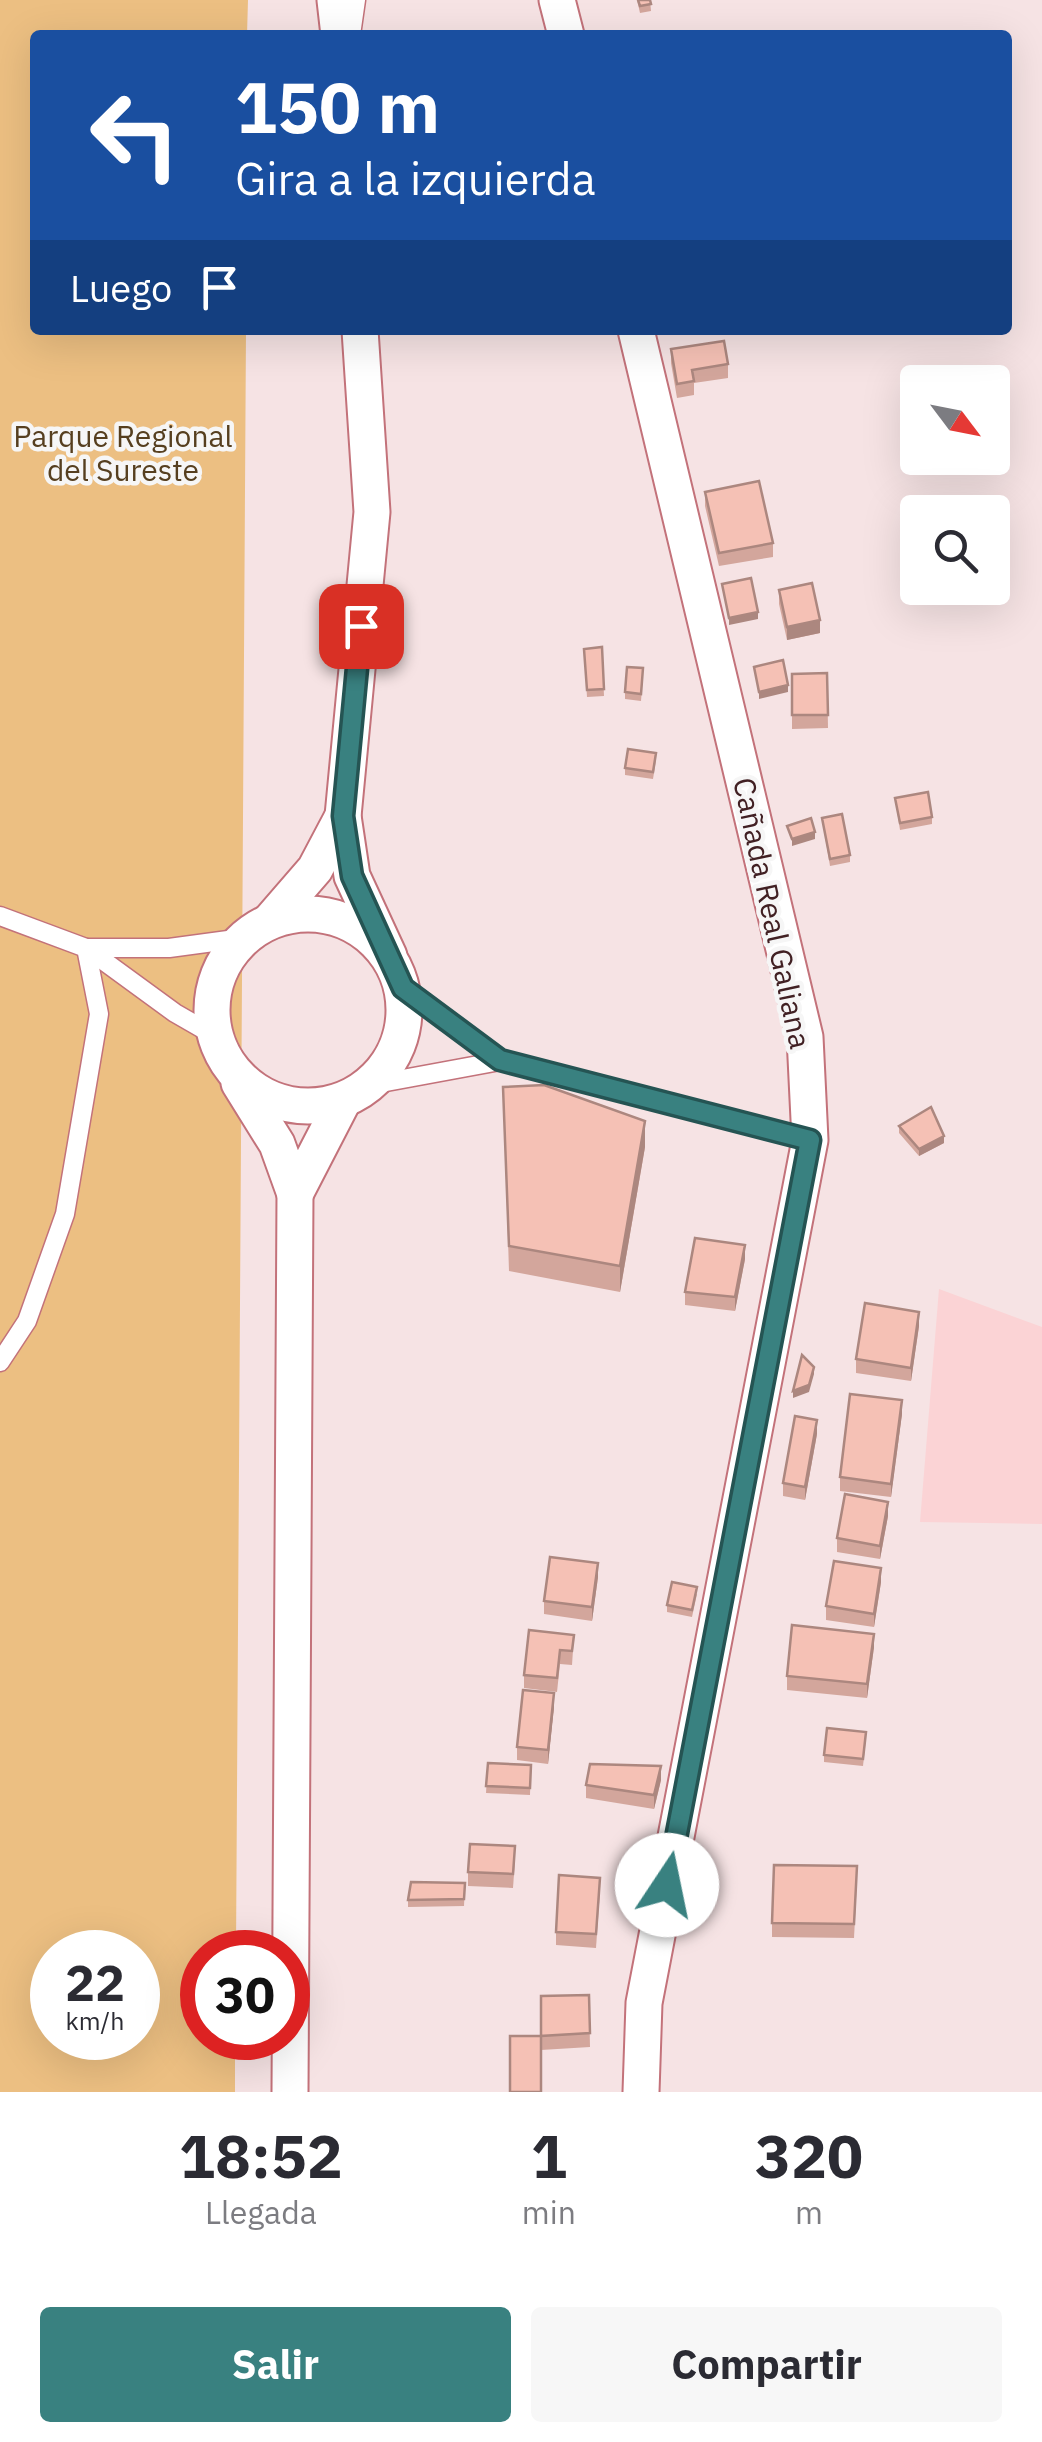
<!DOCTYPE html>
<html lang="es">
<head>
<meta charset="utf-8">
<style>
	:root { --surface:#fff; --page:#f7f7f7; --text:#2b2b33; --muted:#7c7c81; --accent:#398180 }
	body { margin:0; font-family:"IBM Plex Sans",sans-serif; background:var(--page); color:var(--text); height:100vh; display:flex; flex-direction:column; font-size:38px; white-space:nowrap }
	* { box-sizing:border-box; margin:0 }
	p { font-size:32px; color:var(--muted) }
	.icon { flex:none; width:55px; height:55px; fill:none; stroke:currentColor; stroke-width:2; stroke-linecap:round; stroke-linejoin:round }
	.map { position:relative; height:2092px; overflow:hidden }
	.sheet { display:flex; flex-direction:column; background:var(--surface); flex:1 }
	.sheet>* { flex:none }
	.hud { position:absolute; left:30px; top:30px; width:982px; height:305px; border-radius:10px; box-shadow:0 10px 40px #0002; background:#1a4fa0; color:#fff; overflow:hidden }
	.needle { width:65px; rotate:122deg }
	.tools { position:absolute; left:900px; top:365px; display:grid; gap:20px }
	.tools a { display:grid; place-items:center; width:110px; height:110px; border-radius:10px; background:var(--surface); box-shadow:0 10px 40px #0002; font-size:50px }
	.speed { position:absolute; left:30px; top:1930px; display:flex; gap:20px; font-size:50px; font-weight:700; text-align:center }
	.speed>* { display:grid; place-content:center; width:130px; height:130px; border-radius:50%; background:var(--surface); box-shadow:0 10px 40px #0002; line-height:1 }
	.speed small { font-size:25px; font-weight:400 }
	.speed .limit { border:15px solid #d22; background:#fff; color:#111 }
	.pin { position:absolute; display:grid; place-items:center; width:85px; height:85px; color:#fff; margin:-42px; border-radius:20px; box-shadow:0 5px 15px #0006 }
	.me { position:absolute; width:110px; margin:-55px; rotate:11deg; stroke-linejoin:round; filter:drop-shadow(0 0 8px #0008) }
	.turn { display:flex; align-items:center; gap:35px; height:210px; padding:0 40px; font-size:45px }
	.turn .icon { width:130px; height:130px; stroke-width:2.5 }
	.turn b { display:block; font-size:70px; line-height:85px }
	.then { display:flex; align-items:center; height:95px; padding:0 40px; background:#0003; gap:20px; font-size:38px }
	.eta { display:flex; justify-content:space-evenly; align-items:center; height:170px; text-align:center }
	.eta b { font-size:60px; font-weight:700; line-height:70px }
	.cta { display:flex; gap:20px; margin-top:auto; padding:20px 40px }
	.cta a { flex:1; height:115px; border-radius:10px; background:var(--accent); color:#fff; font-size:40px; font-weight:700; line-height:115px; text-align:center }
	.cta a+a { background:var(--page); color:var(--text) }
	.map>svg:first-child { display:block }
</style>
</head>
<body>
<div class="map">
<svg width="1042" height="2092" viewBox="0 0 1042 2092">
	<rect width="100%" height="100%" fill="#f6e3e4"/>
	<polygon fill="#fbd3d5" points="939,1289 1042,1327 1042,1524 920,1522"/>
	<path fill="#ecbf82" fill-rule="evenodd" d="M 0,0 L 248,0 L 247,35 L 35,35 L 35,330 L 246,330 L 236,1952 L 202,1952 L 202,2038 L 235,2038 L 235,2092 L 0,2092 ZM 52,1952 L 138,1952 L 138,2038 L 52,2038 Z"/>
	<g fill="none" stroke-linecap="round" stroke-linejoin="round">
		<g stroke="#c3727a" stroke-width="21">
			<g id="service">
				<polyline points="351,35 356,0"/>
				<polyline points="0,916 86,948 99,1014 65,1214 27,1321 0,1362"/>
				<polyline points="215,1036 175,1013 86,948 169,948 243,938"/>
				<polyline points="500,1061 810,1140"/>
				<polyline points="370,1085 500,1061 403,988"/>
			</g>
		</g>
		<g stroke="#c3727a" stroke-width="39">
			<g id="minor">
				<polyline points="335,0 339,35"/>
				<polyline points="557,0 566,35"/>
				<polyline points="360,330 372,512 343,816 352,876 389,956"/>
				<polyline points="636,330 805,1037 810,1140 644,2003 641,2092"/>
				<circle cx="308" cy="1010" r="96"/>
				<polyline points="270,921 315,869 343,816"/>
				<polyline points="239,1083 277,1144 295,1194 343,1101"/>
				<polyline points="290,2092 295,1194"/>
			</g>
		</g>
		<use href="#service" stroke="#fff" stroke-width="18"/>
		<use href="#minor" stroke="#fff" stroke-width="35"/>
	</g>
	<g fill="#d3a69c">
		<polygon points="637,0 650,0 651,11 640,13"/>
		<polygon points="671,349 728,364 728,378 694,383 694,395 677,398 671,363"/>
		<polygon points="705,492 773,543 773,557 719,566 705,506"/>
		<polygon points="779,590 820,633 787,640 779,604"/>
		<polygon points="602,647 604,696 587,697 584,649"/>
		<polygon points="827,673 828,728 792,729 792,674"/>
		<polygon points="643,675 641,701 625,699 625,692"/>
		<polygon points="656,760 653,779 625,775 625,768"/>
		<polygon points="895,798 932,817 932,824 900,830"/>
		<polygon points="822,818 850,855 850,862 830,866"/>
		<polygon points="503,1087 645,1147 620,1292 509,1271"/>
		<polygon points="899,1126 944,1143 919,1156 899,1133"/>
		<polygon points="745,1259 735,1311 685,1305 685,1292"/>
		<polygon points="919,1326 911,1381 856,1373 856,1359"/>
		<polygon points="902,1414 891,1497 840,1491 840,1477"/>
		<polygon points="817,1434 805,1500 783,1496 783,1483"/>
		<polygon points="888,1516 880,1559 837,1552 837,1538"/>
		<polygon points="598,1577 592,1621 544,1614 544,1601"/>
		<polygon points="881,1582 874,1627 826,1620 826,1606"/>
		<polygon points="697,1594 692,1617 667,1612 667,1605"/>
		<polygon points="574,1635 572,1665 560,1664 557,1692 524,1688 524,1675"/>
		<polygon points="874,1647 867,1698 787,1690 787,1676"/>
		<polygon points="554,1707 548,1764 517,1760 517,1747"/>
		<polygon points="866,1738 863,1766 824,1762 824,1755"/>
		<polygon points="488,1763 531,1765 530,1795 486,1793"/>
		<polygon points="661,1780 654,1809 586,1798 586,1785"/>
		<polygon points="515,1860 513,1888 468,1886 468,1872"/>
		<polygon points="857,1880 854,1938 772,1937 772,1923"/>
		<polygon points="465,1883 464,1906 408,1907 408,1900"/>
		<polygon points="600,1891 596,1948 556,1945 556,1932"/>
		<polygon points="589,1995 590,2047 541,2050 541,2036"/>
	</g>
	<g fill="#ac877f">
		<polygon points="758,612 758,619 729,625 729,618"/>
		<polygon points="820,620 820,633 787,640 787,627"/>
		<polygon points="788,685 788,692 759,699 759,692"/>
		<polygon points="815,832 815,839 792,846 792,839"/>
		<polygon points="645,1121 645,1147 620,1292 620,1266"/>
		<polygon points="944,1136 944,1143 919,1156 919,1149"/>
		<polygon points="745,1245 745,1259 735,1311 735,1297"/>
		<polygon points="919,1312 919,1326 911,1381 911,1368"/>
		<polygon points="814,1367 814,1374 809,1392 793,1398 793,1391"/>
		<polygon points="902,1400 902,1414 891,1497 891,1484"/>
		<polygon points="817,1420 817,1434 805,1500 805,1487"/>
		<polygon points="888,1502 888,1516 880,1559 880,1546"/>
		<polygon points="598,1563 598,1577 592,1621 592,1607"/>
		<polygon points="881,1568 881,1582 874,1627 874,1614"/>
		<polygon points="874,1634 874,1647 867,1698 867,1684"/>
		<polygon points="554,1693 554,1707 548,1764 548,1750"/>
		<polygon points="661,1766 661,1780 654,1809 654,1795"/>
	</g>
	<g fill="#f5c1b5" stroke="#ac877f" stroke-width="2.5">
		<polygon points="638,0 650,0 651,4 640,6"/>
		<polygon points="724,341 728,364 692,370 694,381 677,384 671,349"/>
		<polygon points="759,481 773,543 719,553 705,492"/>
		<polygon points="751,578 758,612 729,618 722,584"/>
		<polygon points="812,583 820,620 787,627 779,590"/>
		<polygon points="602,647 604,689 587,690 584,649"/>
		<polygon points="783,660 788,685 759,692 754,667"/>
		<polygon points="627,667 643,668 641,694 625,692"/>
		<polygon points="827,673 828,715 792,715 792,674"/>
		<polygon points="628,749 656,753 653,772 625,768"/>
		<polygon points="928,792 932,817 900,823 895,798"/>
		<polygon points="842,814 850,855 830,859 822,818"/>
		<polygon points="811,818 815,832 792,839 787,826"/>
		<polygon points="544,1085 645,1121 620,1266 509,1246 503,1087"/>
		<polygon points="931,1107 944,1136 919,1149 899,1126"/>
		<polygon points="695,1238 745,1245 735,1297 685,1292"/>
		<polygon points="865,1303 919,1312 911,1368 856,1359"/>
		<polygon points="802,1355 814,1367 809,1385 793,1391"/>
		<polygon points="850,1394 902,1400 891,1484 840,1477"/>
		<polygon points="795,1416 817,1420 805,1487 783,1483"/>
		<polygon points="845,1494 888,1502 880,1546 837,1538"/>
		<polygon points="550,1557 598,1563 592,1607 544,1601"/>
		<polygon points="834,1561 881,1568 874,1614 826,1606"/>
		<polygon points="672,1582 697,1587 692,1610 667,1605"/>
		<polygon points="792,1625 874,1634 867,1684 787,1676"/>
		<polygon points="529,1630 574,1635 572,1651 560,1650 557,1678 524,1675"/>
		<polygon points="523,1690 554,1693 548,1750 517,1747"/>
		<polygon points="827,1728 866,1732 863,1759 824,1755"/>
		<polygon points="488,1763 531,1765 530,1788 486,1786"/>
		<polygon points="590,1764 661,1766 654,1795 586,1785"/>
		<polygon points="470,1844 515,1846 513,1874 468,1872"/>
		<polygon points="774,1865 857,1866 854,1924 772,1923"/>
		<polygon points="559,1875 600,1878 596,1934 556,1932"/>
		<polygon points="411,1882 465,1883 464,1899 408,1900"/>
		<polygon points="589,1995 590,2033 541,2036 541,2092 510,2092 510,2036 541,2036 541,1996"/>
	</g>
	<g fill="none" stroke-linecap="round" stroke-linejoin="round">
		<g stroke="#255453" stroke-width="25">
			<polyline id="route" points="361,626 343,816 352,876 403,988 500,1060 810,1140 667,1885"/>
		</g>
		<use href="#route" stroke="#398180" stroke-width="18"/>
	</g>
	<g text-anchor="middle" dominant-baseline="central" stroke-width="9" stroke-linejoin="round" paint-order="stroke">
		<g font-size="30" fill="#563f1f" stroke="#f6f6f6">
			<text x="123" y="435">Parque Regional<tspan x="123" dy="34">del Sureste</tspan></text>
		</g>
		<g font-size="30" fill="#412023" stroke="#f6f6f6">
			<text transform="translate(773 913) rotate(78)">Cañada Real Galiana</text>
		</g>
	</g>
</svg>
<div class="tools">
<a><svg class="needle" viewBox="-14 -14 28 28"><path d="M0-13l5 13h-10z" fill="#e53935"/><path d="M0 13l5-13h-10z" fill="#7c7c81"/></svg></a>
<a><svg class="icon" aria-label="search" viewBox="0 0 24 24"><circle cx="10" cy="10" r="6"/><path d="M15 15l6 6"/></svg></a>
</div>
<div class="speed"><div>22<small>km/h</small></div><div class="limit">30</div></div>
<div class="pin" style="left:361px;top:626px;background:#d93025"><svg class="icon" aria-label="arrive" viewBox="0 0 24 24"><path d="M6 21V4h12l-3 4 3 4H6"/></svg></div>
<svg class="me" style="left:667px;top:1885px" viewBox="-20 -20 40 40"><circle r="19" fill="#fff"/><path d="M0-13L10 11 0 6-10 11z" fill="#398180"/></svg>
<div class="hud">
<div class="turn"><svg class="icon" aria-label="left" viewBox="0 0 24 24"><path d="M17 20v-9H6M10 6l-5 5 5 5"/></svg><div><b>150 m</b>Gira a la izquierda</div></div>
<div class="then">Luego<svg class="icon" aria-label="arrive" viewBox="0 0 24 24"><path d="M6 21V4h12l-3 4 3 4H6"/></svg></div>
</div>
</div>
<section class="sheet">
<div class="eta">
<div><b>18:52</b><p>Llegada</p></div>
<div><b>1</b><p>min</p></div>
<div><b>320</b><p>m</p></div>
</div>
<div class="cta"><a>Salir</a><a>Compartir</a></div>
</section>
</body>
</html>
